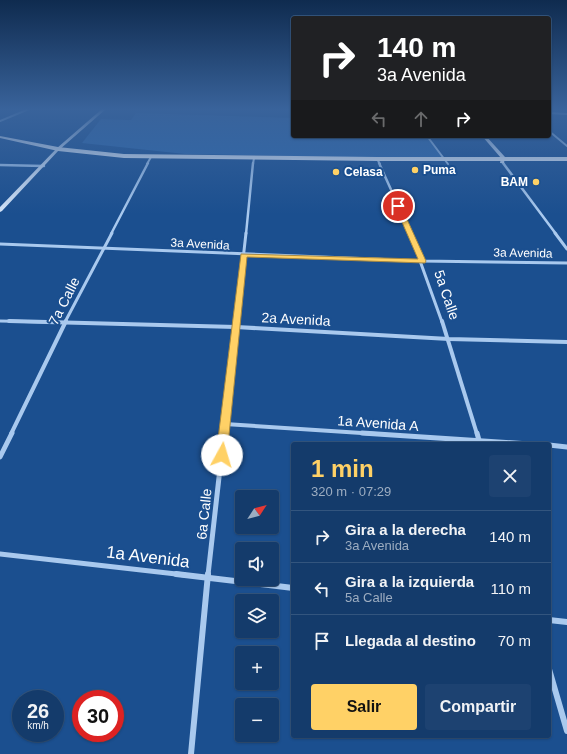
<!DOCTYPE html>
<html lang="es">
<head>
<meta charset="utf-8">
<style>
	:root { --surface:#143b6b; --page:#1d4271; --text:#f1f3f6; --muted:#9dadc1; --line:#33557e; --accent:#ffd166 }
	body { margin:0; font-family:Helvetica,sans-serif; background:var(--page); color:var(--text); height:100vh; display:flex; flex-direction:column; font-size:15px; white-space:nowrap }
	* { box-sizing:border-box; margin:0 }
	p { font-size:13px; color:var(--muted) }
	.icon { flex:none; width:22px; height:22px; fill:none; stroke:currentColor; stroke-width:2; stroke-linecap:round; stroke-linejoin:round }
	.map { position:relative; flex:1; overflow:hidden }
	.side { position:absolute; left:291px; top:442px; width:260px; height:296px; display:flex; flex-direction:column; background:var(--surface); border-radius:4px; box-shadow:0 1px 3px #0004,0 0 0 1px var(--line) }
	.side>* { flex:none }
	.top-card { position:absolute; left:291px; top:16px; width:260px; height:122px; border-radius:4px; box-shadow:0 1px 3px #0004,0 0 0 1px var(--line); background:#202124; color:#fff; overflow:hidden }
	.needle { width:26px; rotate:54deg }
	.tools { position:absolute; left:235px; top:490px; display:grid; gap:8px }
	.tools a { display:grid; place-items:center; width:44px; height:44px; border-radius:4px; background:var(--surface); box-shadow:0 1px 3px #0004,0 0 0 1px var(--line); font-size:20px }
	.speed { position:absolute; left:12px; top:690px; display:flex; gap:8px; font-size:20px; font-weight:700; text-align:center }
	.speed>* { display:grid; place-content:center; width:52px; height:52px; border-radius:50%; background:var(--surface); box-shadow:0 1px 3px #0004,0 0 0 1px var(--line); line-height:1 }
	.speed small { font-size:10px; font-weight:400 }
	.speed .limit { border:6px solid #d22; background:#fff; color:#111 }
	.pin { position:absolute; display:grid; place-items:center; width:34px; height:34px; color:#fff; margin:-17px; border:2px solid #fff; border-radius:50%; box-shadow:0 1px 4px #0007 }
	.me { position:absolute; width:44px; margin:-22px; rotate:6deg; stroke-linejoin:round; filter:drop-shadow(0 0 3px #0008) }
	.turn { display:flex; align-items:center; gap:14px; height:84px; padding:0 20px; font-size:18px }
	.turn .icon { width:52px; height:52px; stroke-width:2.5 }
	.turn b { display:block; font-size:28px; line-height:34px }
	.lanes { display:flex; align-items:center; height:38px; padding:0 20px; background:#0003; justify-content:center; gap:20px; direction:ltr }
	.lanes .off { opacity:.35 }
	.round { display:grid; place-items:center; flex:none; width:42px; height:42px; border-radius:4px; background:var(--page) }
	.headline { display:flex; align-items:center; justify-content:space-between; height:68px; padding:0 20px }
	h1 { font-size:24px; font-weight:700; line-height:30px; color:var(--accent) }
	.button { display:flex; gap:8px; margin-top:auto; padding:8px 20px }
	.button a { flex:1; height:46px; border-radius:4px; background:var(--accent); color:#111; font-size:16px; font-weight:700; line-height:46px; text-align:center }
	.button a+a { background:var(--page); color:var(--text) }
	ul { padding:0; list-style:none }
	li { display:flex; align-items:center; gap:12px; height:52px; padding:0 20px; border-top:1px solid var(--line) }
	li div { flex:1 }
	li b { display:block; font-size:15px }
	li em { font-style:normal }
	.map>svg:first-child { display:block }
</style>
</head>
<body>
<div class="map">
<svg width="567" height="754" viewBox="0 0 567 754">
	<rect width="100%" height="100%" fill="#1b4f8f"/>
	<polygon fill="#2e69ad" points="136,113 293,118 293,136 427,136 445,159 185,154 82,143 101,119 131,120"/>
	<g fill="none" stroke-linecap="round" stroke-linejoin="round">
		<g stroke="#a9c9ee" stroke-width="2">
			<polyline points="549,113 567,114"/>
			<polyline points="0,121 29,109"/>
			<polyline points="549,131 567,146"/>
			<polyline points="427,136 448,164"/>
			<polyline points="377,159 380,164"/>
			<polyline points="502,162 504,164"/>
			<polyline points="147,164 151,157"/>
			<polyline points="253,164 254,158"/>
		</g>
		<g stroke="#a9c9ee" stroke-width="2.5">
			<polyline points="379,163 411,234"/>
			<polyline points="503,163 556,234"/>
			<polyline points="0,165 44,166"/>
			<polyline points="111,234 148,163"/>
			<polyline points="246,234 253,163"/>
		</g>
		<g stroke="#a9c9ee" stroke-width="3">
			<polyline points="410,233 442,322"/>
			<polyline points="555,233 567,249"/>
			<polyline points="0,244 422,261 567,263"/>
			<polyline points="0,321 48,322"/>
			<polyline points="65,322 112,233"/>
			<polyline points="236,322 246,233"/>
		</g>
		<g stroke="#a9c9ee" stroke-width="4">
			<polyline points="9,321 236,327 449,339 567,342"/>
			<polyline points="442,321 477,434"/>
			<polyline points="225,424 377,434"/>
			<polyline points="11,434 66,321"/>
			<polyline points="224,434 236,321"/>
		</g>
		<g stroke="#a9c9ee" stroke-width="5">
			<polyline points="362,433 529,444"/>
			<polyline points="477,433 480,444"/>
			<polyline points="549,445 567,447"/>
			<polyline points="0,457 12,433"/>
			<polyline points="0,554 185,575"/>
			<polyline points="208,575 224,433"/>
		</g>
		<g stroke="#a9c9ee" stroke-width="6">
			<polyline points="176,574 293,588"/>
			<polyline points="549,620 567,622"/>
			<polyline points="549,669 567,731"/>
			<polyline points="191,754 208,574"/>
		</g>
		<g fill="#d6e6fa" fill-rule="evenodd">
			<polygon points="102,109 106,109 59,150 2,211 0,212 0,207 57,148"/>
			<polygon points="482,136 486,136 505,157 504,163 500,163 501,158"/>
		</g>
		<polygon fill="#f0f6ff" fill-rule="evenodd" points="0,136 58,147 124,154 377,157 567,157 567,161 377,161 124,158 58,151 0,138"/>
	</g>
	<linearGradient id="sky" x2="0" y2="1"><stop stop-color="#0f2b4f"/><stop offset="0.51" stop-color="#39639b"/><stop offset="1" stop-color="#39639b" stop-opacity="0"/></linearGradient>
	<rect width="567" height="214" fill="url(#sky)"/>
	<polygon fill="#ffd166" stroke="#a68842" points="398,204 401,206 426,261 425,263 247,257 227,455 225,458 218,458 216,455 241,254 418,259 395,206"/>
	<g fill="#ffd166" stroke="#1b4f8f" stroke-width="1.5">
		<circle cx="415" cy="170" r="4"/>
		<circle cx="336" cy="172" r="4"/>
		<circle cx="536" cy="182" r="4"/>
	</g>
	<g text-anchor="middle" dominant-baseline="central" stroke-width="4" stroke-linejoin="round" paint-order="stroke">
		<g font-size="12" font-weight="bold" fill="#fff" stroke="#1b4f8f" text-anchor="start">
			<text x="423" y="170">Puma</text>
			<text x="344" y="172">Celasa</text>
			<text x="528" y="182" text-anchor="end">BAM</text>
		</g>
		<g font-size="12" fill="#fff" stroke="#1b4f8f">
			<text transform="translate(200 244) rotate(3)">3a Avenida</text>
			<text transform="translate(523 253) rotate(1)">3a Avenida</text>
		</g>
		<g font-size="14" fill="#fff" stroke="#1b4f8f">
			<text transform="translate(447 295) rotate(71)">5a Calle</text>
			<text transform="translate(64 301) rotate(-63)">7a Calle</text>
			<text transform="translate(296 319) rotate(3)">2a Avenida</text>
			<text transform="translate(378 423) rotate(4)">1a Avenida A</text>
			<text transform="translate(204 514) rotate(-84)">6a Calle</text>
		</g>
		<g font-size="17" fill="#fff" stroke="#1b4f8f">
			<text transform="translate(148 557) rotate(7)">1a Avenida</text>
		</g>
	</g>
</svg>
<div class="tools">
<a><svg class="needle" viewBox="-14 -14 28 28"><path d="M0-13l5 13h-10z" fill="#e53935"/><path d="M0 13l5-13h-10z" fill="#9dadc1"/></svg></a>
<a><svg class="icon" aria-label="sound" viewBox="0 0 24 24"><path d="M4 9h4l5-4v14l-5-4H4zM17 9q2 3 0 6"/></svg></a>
<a><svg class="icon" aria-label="layers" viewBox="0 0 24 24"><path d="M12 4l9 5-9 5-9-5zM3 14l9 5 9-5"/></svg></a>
<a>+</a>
<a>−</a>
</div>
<div class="speed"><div>26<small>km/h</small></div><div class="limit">30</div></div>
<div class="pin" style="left:398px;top:206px;background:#d93025"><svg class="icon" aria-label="arrive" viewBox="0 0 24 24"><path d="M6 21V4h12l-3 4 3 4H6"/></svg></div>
<svg class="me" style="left:222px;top:455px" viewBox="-20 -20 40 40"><circle r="19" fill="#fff"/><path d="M0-13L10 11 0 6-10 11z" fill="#ffd166"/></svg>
<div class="top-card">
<div class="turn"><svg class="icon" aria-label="right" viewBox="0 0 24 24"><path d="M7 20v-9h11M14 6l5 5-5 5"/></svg><div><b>140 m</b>3a Avenida</div></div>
<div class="lanes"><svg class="icon off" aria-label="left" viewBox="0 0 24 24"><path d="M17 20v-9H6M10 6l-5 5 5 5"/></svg><svg class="icon off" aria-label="ahead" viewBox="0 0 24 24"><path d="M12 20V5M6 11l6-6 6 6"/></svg><svg class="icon" aria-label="right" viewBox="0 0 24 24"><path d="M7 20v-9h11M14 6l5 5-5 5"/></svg></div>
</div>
<section class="side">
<div class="headline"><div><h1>1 min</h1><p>320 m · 07:29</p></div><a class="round"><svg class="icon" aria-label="close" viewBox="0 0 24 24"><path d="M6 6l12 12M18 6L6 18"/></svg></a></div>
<ul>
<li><svg class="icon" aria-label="right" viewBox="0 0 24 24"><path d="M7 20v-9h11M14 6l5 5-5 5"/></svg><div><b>Gira a la derecha</b><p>3a Avenida</p></div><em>140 m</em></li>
<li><svg class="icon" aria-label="left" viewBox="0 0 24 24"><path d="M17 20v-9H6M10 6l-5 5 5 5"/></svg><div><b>Gira a la izquierda</b><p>5a Calle</p></div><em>110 m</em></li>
<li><svg class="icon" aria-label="arrive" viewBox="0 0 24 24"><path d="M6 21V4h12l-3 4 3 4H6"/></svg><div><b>Llegada al destino</b></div><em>70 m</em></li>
</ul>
<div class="button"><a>Salir</a><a>Compartir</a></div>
</section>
</div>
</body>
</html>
